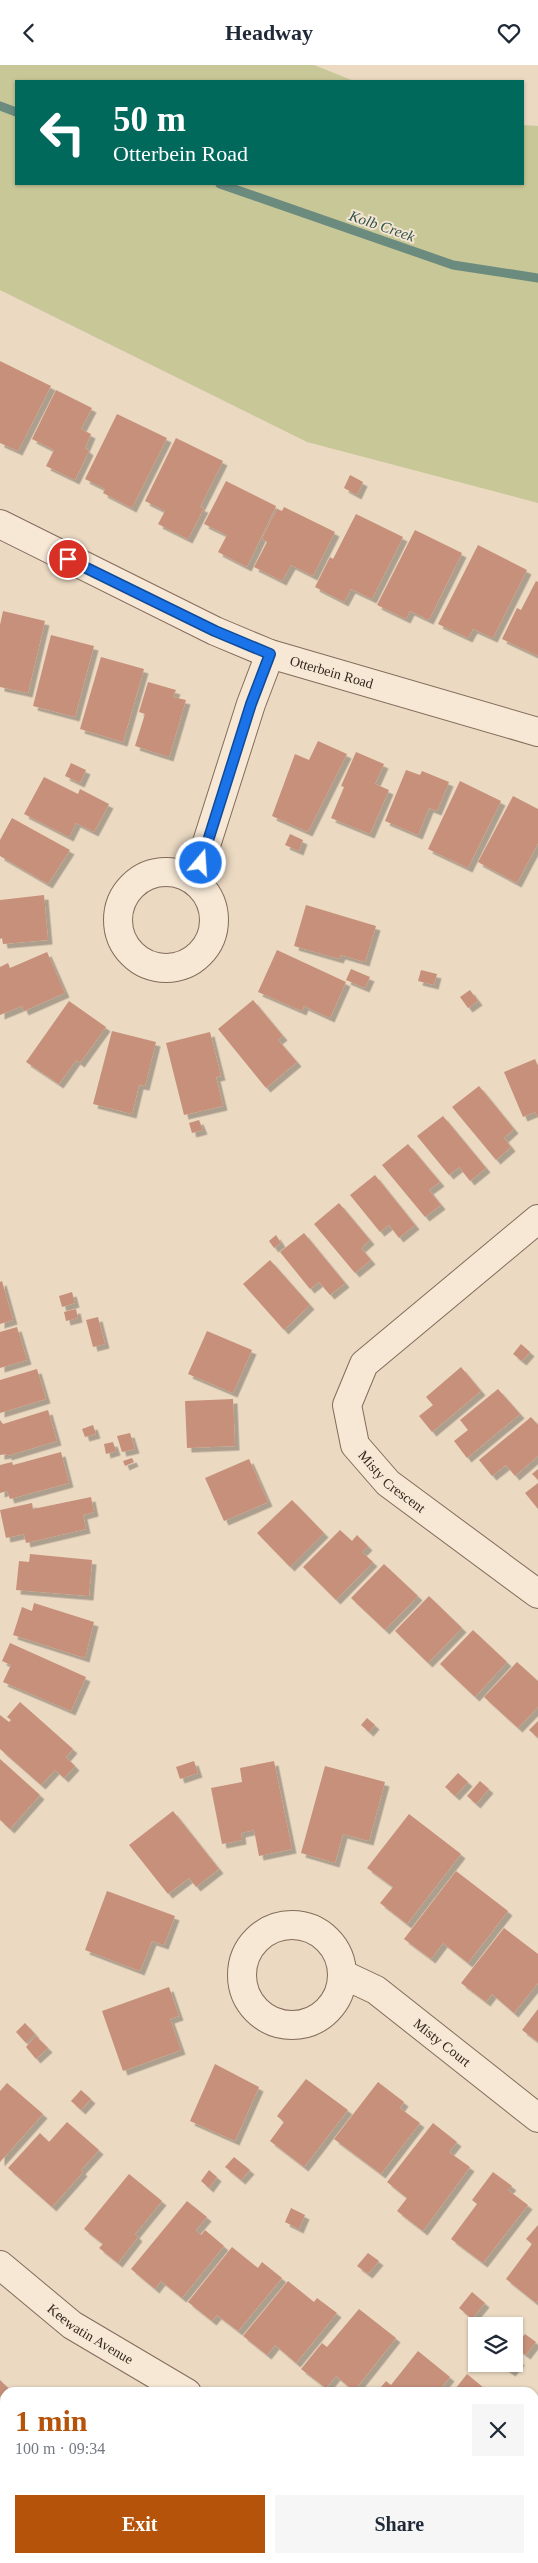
<!DOCTYPE html>
<html lang="en">
<head>
<meta charset="utf-8">
<style>
	:root { --surface:#fff; --page:#f6f6f7; --text:#1f2937; --muted:#747a83; --accent:#b45309 }
	body { margin:0; font-family:"Times New Roman",serif; background:var(--page); color:var(--text); height:100vh; display:flex; flex-direction:column; font-size:19px; white-space:nowrap }
	* { box-sizing:border-box; margin:0 }
	p { font-size:16px; color:var(--muted) }
	.icon { flex:none; width:28px; height:28px; fill:none; stroke:currentColor; stroke-width:2; stroke-linecap:round; stroke-linejoin:round }
	.map { position:relative; flex:1; overflow:hidden }
	.details { position:absolute; left:0px; top:2322px; width:539px; height:176px; display:flex; flex-direction:column; background:var(--surface); border-radius:15px 15px 0 0; box-shadow:0 1px 4px #0004 }
	.details>* { flex:none }
	.top-card { position:absolute; left:15px; top:15px; width:509px; height:105px; border-radius:0px; box-shadow:0 1px 4px #0004; background:#00695c; color:#fff; overflow:hidden }
	.buttons { position:absolute; left:468px; top:2252px; display:grid; gap:10px }
	.buttons a { display:grid; place-items:center; width:55px; height:55px; border-radius:0px; background:var(--surface); box-shadow:0 1px 4px #0004; font-size:25px }
	.pin { position:absolute; display:grid; place-items:center; width:42px; height:42px; color:#fff; margin:-21px; border:2px solid #fff; border-radius:50%; box-shadow:0 1px 5px #0007 }
	.me { position:absolute; width:55px; margin:-28px; rotate:18deg; stroke-linejoin:round; filter:drop-shadow(0 0 4px #0008) }
	.turn { display:flex; align-items:center; gap:18px; height:105px; padding:0 15px; font-size:22px }
	.turn .icon { width:65px; height:65px; stroke-width:2.5 }
	.turn b { display:block; font-size:35px; line-height:42px }
	.round { display:grid; place-items:center; flex:none; width:52px; height:52px; border-radius:0px; background:var(--page) }
	.summary { display:flex; align-items:center; justify-content:space-between; height:85px; padding:0 15px }
	h1 { font-size:30px; font-weight:700; line-height:38px; color:var(--accent) }
	.button { display:flex; gap:10px; margin-top:auto; padding:10px 15px }
	.button a { flex:1; height:58px; border-radius:0px; background:var(--accent); color:#fff; font-size:20px; font-weight:700; line-height:58px; text-align:center }
	.button a+a { background:var(--page); color:var(--text) }
	header { display:flex; justify-content:space-between; align-items:center; height:65px; padding:0 15px; background:var(--surface); font-size:22px; font-weight:700 }
	.map>svg:first-child { display:block }
</style>
</head>
<body>
<header><svg class="icon" aria-label="back" viewBox="0 0 24 24"><path d="M15 5l-7 7 7 7"/></svg>Headway<svg class="icon" aria-label="heart" viewBox="0 0 24 24"><path d="M12 20l-8-8c-3-5 5-10 8-4 3-6 11-1 8 4z"/></svg></header>
<div class="map">
<svg width="538" height="2498" viewBox="0 0 538 2498">
	<defs>
		<filter id="shadow"><feDropShadow dx="4.5" dy="4.5" stdDeviation="0" flood-color="#0004"/></filter>
	</defs>
	<rect width="100%" height="100%" fill="#ebd9c2"/>
	<polygon fill="#c8c797" points="0,0 314,0 354,16 16,16 16,119 522,119 523,60 538,61 538,438 307,377 0,225"/>
	<g fill="none" stroke-linecap="round" stroke-linejoin="round">
		<g stroke="#6c8b7f" stroke-width="9">
			<polyline points="0,41 16,47"/>
			<polyline points="220,119 453,200 538,213"/>
		</g>
	</g>
	<g fill="#c7907a" filter="url(#shadow)">
		<polygon points="0,296 51,321 18,386 0,378"/>
		<polygon points="56,325 92,343 81,364 91,369 85,383 89,386 75,415 46,401 54,385 32,374"/>
		<polygon points="117,349 167,373 132,443 103,428 105,424 85,414"/>
		<polygon points="176,373 223,396 200,442 204,443 188,474 158,459 165,446 145,436"/>
		<polygon points="350,410 363,417 357,430 344,423"/>
		<polygon points="226,416 276,441 247,502 218,487 227,470 204,459"/>
		<polygon points="284,442 335,467 313,511 291,500 282,516 254,502 267,477 262,474 277,444 282,446"/>
		<polygon points="356,449 403,472 372,534 351,524 344,537 315,522 330,492 333,494"/>
		<polygon points="415,465 462,488 429,555 410,546 406,554 377,540"/>
		<polygon points="478,480 527,505 493,573 473,564 468,573 438,559"/>
		<polygon points="536,516 538,517 538,591 502,574 517,543 521,545"/>
		<polygon points="3,546 45,556 28,628 0,622 0,560"/>
		<polygon points="51,570 94,581 75,652 33,641"/>
		<polygon points="101,592 144,604 123,677 80,664"/>
		<polygon points="148,617 176,625 173,632 186,635 169,692 135,681 145,649 139,647"/>
		<polygon points="318,676 347,689 308,767 272,751 295,689 309,695"/>
		<polygon points="356,687 384,699 375,719 389,725 370,769 331,753 344,722 341,721"/>
		<polygon points="71,698 86,705 80,718 65,711"/>
		<polygon points="406,705 420,710 422,706 449,717 437,746 429,743 418,770 385,756"/>
		<polygon points="44,712 78,729 80,724 109,739 94,767 76,758 69,772 24,749"/>
		<polygon points="460,716 501,736 468,803 428,784"/>
		<polygon points="513,731 538,744 538,778 517,818 478,797"/>
		<polygon points="12,753 70,785 48,819 0,791 0,775"/>
		<polygon points="290,769 303,775 299,786 285,780"/>
		<polygon points="44,830 48,875 3,879 2,873 0,874 0,835"/>
		<polygon points="306,840 376,861 365,897 341,890 339,894 294,881"/>
		<polygon points="277,885 346,917 330,953 304,941 302,946 258,927"/>
		<polygon points="47,887 65,928 24,946 22,941 0,950 0,902 8,898 10,903"/>
		<polygon points="351,904 370,912 365,923 346,915"/>
		<polygon points="421,905 437,909 434,920 418,916"/>
		<polygon points="470,925 478,936 468,943 460,932"/>
		<polygon points="253,935 283,971 278,975 297,997 266,1023 218,964"/>
		<polygon points="69,936 106,962 80,998 76,995 59,1019 26,997"/>
		<polygon points="112,966 156,977 145,1021 139,1020 132,1049 93,1039"/>
		<polygon points="210,967 221,1011 216,1012 223,1041 184,1050 166,978"/>
		<polygon points="535,994 538,1001 538,1053 535,1047 523,1052 504,1007"/>
		<polygon points="479,1021 514,1064 504,1073 511,1082 496,1095 452,1042"/>
		<polygon points="443,1051 486,1103 470,1116 459,1102 449,1110 417,1071"/>
		<polygon points="199,1055 203,1065 192,1068 189,1058"/>
		<polygon points="408,1079 440,1117 429,1125 441,1140 425,1152 382,1100"/>
		<polygon points="375,1110 415,1160 399,1173 389,1160 380,1167 350,1130"/>
		<polygon points="339,1138 370,1175 361,1183 371,1195 355,1208 314,1159"/>
		<polygon points="304,1168 345,1218 330,1230 319,1217 310,1224 280,1187"/>
		<polygon points="276,1170 281,1178 274,1183 269,1176"/>
		<polygon points="270,1195 310,1240 284,1265 243,1219"/>
		<polygon points="2,1216 13,1255 0,1259 0,1217"/>
		<polygon points="72,1227 75,1238 62,1242 59,1231"/>
		<polygon points="76,1244 78,1253 66,1256 64,1247"/>
		<polygon points="98,1252 105,1279 93,1282 86,1255"/>
		<polygon points="17,1262 27,1295 0,1303 0,1267"/>
		<polygon points="207,1266 252,1285 233,1328 188,1309"/>
		<polygon points="521,1279 530,1287 522,1296 513,1289"/>
		<polygon points="461,1302 481,1326 432,1367 419,1351 433,1340 426,1332"/>
		<polygon points="37,1304 46,1334 0,1348 0,1315"/>
		<polygon points="498,1324 520,1349 467,1393 454,1376 468,1365 460,1355"/>
		<polygon points="233,1334 235,1381 187,1383 185,1336"/>
		<polygon points="48,1345 57,1376 7,1391 7,1389 0,1390 0,1355 3,1359"/>
		<polygon points="531,1352 538,1360 538,1391 515,1411 506,1400 492,1411 479,1395"/>
		<polygon points="93,1360 96,1369 85,1372 82,1364"/>
		<polygon points="130,1368 135,1384 122,1387 117,1371"/>
		<polygon points="113,1377 116,1386 106,1389 104,1379"/>
		<polygon points="61,1387 69,1418 10,1434 7,1426 0,1428 0,1400 12,1397 13,1400"/>
		<polygon points="132,1393 134,1397 125,1401 123,1396"/>
		<polygon points="249,1394 268,1437 224,1456 205,1413"/>
		<polygon points="538,1404 538,1415 532,1409"/>
		<polygon points="538,1418 538,1444 525,1428"/>
		<polygon points="91,1432 94,1447 83,1450 86,1464 26,1478 24,1469 6,1473 0,1445 32,1438 33,1444"/>
		<polygon points="292,1435 324,1468 290,1502 257,1468"/>
		<polygon points="340,1465 352,1476 357,1470 368,1481 362,1487 373,1497 336,1535 303,1502"/>
		<polygon points="30,1489 92,1495 89,1531 16,1525 19,1496 29,1497"/>
		<polygon points="384,1499 418,1531 385,1565 351,1533"/>
		<polygon points="429,1531 462,1563 428,1598 395,1566"/>
		<polygon points="34,1538 94,1557 85,1593 13,1570 22,1542 32,1546"/>
		<polygon points="473,1565 507,1597 475,1632 440,1599"/>
		<polygon points="10,1578 86,1612 71,1646 3,1617 11,1600 2,1596"/>
		<polygon points="517,1597 538,1616 538,1642 518,1663 484,1632"/>
		<polygon points="20,1637 73,1684 66,1692 75,1701 64,1713 55,1705 41,1720 0,1684 0,1650 9,1657 11,1655 7,1652"/>
		<polygon points="367,1653 375,1660 369,1667 361,1660"/>
		<polygon points="538,1656 538,1673 529,1665"/>
		<polygon points="0,1694 40,1730 10,1764 0,1755"/>
		<polygon points="194,1696 198,1708 180,1714 176,1702"/>
		<polygon points="274,1696 292,1784 259,1791 254,1765 241,1768 242,1775 222,1779 211,1723 242,1717 240,1703"/>
		<polygon points="325,1701 385,1717 369,1776 343,1769 335,1798 301,1788"/>
		<polygon points="458,1708 468,1717 455,1731 445,1722"/>
		<polygon points="480,1716 489,1724 476,1739 467,1731"/>
		<polygon points="173,1746 219,1804 196,1822 189,1813 168,1829 129,1780"/>
		<polygon points="409,1749 461,1789 407,1859 380,1838 393,1822 367,1803"/>
		<polygon points="456,1806 508,1846 468,1898 443,1878 431,1894 404,1874"/>
		<polygon points="107,1826 175,1851 164,1880 152,1876 140,1906 85,1885"/>
		<polygon points="504,1863 538,1889 538,1918 514,1948 492,1929 486,1937 461,1918"/>
		<polygon points="169,1922 179,1951 170,1954 181,1985 123,2006 102,1946"/>
		<polygon points="538,1944 538,1977 522,1965"/>
		<polygon points="25,1958 35,1969 26,1978 16,1967"/>
		<polygon points="36,1971 48,1983 36,1994 26,1982"/>
		<polygon points="215,1999 259,2022 235,2076 190,2056"/>
		<polygon points="306,2014 348,2045 304,2102 270,2076 284,2057 277,2051"/>
		<polygon points="378,2017 404,2037 400,2043 420,2058 381,2109 334,2074"/>
		<polygon points="7,2018 43,2049 0,2097 0,2026"/>
		<polygon points="81,2025 91,2034 81,2045 71,2036"/>
		<polygon points="67,2057 99,2085 81,2105 83,2107 52,2142 8,2103 40,2068 49,2077"/>
		<polygon points="433,2058 457,2077 449,2087 470,2102 423,2166 397,2146 407,2133 387,2117"/>
		<polygon points="234,2092 250,2105 241,2115 225,2102"/>
		<polygon points="209,2105 217,2112 209,2123 201,2116"/>
		<polygon points="493,2107 512,2121 508,2125 528,2140 483,2198 451,2174 477,2139 472,2135"/>
		<polygon points="129,2109 162,2136 135,2169 138,2172 118,2198 99,2183 103,2179 84,2164"/>
		<polygon points="187,2136 207,2152 196,2165 201,2170 205,2165 224,2181 182,2233 161,2216 155,2224 131,2204"/>
		<polygon points="291,2143 305,2150 299,2164 285,2157"/>
		<polygon points="538,2160 538,2235 536,2238 506,2214 532,2179 526,2174"/>
		<polygon points="232,2182 258,2203 262,2197 282,2213 238,2266 217,2250 212,2256 188,2237"/>
		<polygon points="368,2188 379,2196 368,2209 357,2201"/>
		<polygon points="288,2216 314,2237 317,2233 337,2248 296,2298 275,2280 267,2290 243,2271"/>
		<polygon points="472,2227 485,2238 472,2254 459,2243"/>
		<polygon points="359,2244 396,2273 354,2326 336,2311 326,2323 301,2304 322,2278 327,2282"/>
		<polygon points="476,2268 476,2280 470,2275"/>
		<polygon points="525,2269 536,2277 526,2290 515,2282"/>
		<polygon points="418,2286 450,2312 437,2328 376,2328 386,2316 391,2320"/>
		<polygon points="514,2291 520,2296 511,2307 499,2299 514,2299"/>
		<polygon points="467,2309 490,2328 452,2328"/>
		<polygon points="0,2315 8,2323 0,2332"/>
		<polygon points="25,2322 32,2328 20,2328"/>
		<polygon points="5,2347 5,2409 3,2412 0,2410 0,2372 3,2368 0,2366 0,2353"/>
		<polygon points="534,2358 538,2362 538,2400 534,2405"/>
		<polygon points="0,2424 5,2428 0,2434"/>
		<polygon points="113,2494 114,2494 120,2498 110,2498"/>
		<polygon points="164,2494 207,2494 204,2498 170,2498"/>
		<polygon points="215,2494 281,2494 278,2498 222,2498"/>
		<polygon points="294,2494 309,2494 315,2498 291,2498"/>
	</g>
	<g fill="none" stroke-linecap="round" stroke-linejoin="round">
		<g stroke="#846b5b" stroke-width="30">
			<g id="minor">
				<path id="s1" d="M 0,459 L 215,566 L 270,589 L 538,667"/>
				<circle cx="166" cy="855" r="48"/>
				<polyline points="195,815 251,639 270,589"/>
				<path id="s2" d="M 538,1154 L 364,1299 L 347,1340 L 355,1380 L 388,1418 L 538,1529"/>
				<circle cx="292" cy="1910" r="50"/>
				<path id="s3" d="M 342,1909 L 376,1925 L 538,2053"/>
				<path id="s4" d="M 0,2200 L 72,2260 L 187,2328"/>
				<polyline points="442,2494 448,2498"/>
			</g>
		</g>
		<use href="#minor" stroke="#f6e8d5" stroke-width="28"/>
	</g>
	<g fill="none" stroke-linecap="round" stroke-linejoin="round">
		<g stroke="#114b97" stroke-width="12">
			<polyline id="route" points="68,494 215,566 270,589 251,639 201,798"/>
		</g>
		<use href="#route" stroke="#1a73e8" stroke-width="9"/>
	</g>
	<g text-anchor="middle" dominant-baseline="central" stroke-width="4" stroke-linejoin="round" paint-order="stroke">
		<g font-size="14" fill="#34261e" stroke="#f3e5d1">
			<text stroke="none"><textPath href="#s1" startOffset="364">Otterbein Road</textPath></text>
			<text stroke="none"><textPath href="#s2" startOffset="364">Misty Crescent</textPath></text>
			<text stroke="none"><textPath href="#s3" startOffset="122">Misty Court</textPath></text>
			<text stroke="none"><textPath href="#s4" startOffset="114">Keewatin Avenue</textPath></text>
		</g>
		<g font-size="15" font-style="italic" fill="#2e534c" stroke="#f3e5d1">
			<text transform="translate(382 161) rotate(19)">Kolb Creek</text>
		</g>
	</g>
</svg>
<div class="buttons">
<a><svg class="icon" aria-label="layers" viewBox="0 0 24 24"><path d="M12 4l9 5-9 5-9-5zM3 14l9 5 9-5"/></svg></a>
</div>
<div class="pin" style="left:68px;top:494px;background:#d93025"><svg class="icon" aria-label="arrive" viewBox="0 0 24 24"><path d="M6 21V4h12l-3 4 3 4H6"/></svg></div>
<svg class="me" style="left:201px;top:798px" viewBox="-20 -20 40 40"><circle r="17" fill="#1a73e8" stroke="#fff" stroke-width="3"/><path d="M0-11L8 9 0 5-8 9z" fill="#fff"/></svg>
<div class="top-card">
<div class="turn"><svg class="icon" aria-label="left" viewBox="0 0 24 24"><path d="M17 20v-9H6M10 6l-5 5 5 5"/></svg><div><b>50 m</b>Otterbein Road</div></div>
</div>
<section class="details">
<div class="summary"><div><h1>1 min</h1><p>100 m · 09:34</p></div><a class="round"><svg class="icon" aria-label="close" viewBox="0 0 24 24"><path d="M6 6l12 12M18 6L6 18"/></svg></a></div>
<div class="button"><a>Exit</a><a>Share</a></div>
</section>
</div>
</body>
</html>
